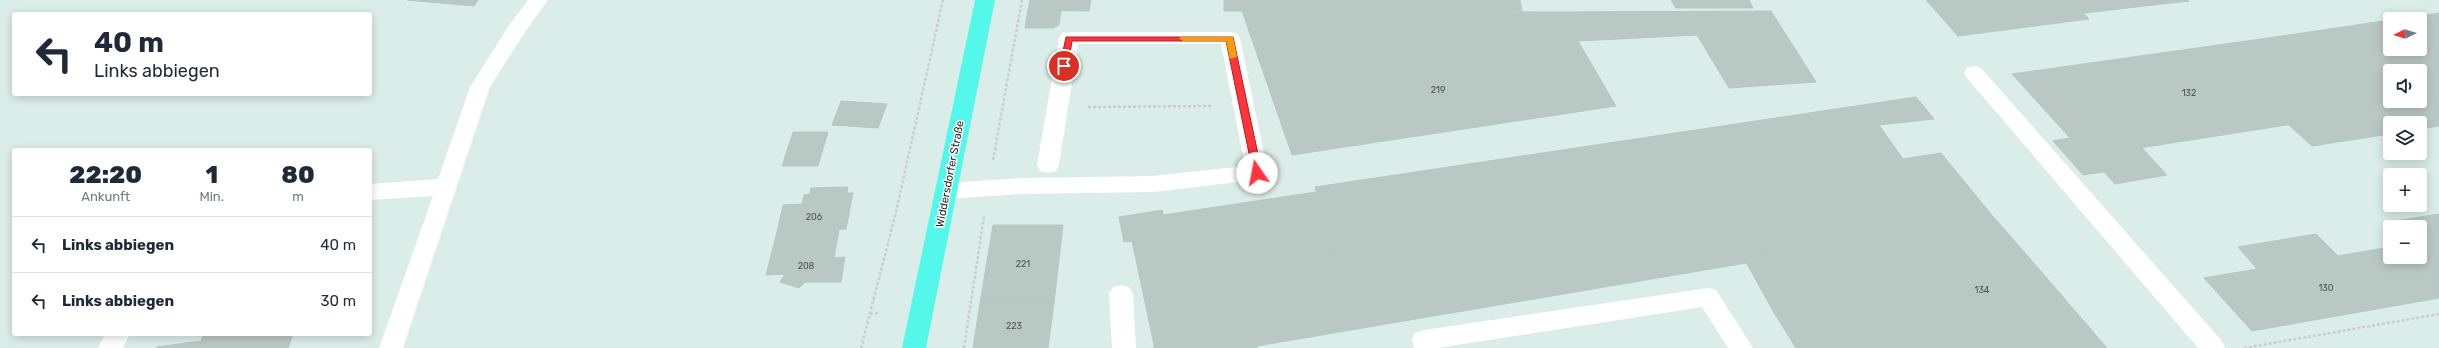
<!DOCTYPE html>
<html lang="de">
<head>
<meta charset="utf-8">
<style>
	:root { --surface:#fff; --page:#f6f6f7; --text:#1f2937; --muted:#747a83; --line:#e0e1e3 }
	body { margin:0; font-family:Rubik,sans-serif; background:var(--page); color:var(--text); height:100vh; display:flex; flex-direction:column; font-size:15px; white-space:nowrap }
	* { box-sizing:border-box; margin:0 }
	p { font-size:13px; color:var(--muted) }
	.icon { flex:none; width:22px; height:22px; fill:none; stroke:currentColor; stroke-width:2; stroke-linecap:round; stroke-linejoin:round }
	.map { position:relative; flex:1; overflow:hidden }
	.sheet { position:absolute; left:12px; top:148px; width:360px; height:188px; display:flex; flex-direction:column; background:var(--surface); border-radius:4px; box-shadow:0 2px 10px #0003 }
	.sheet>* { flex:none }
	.top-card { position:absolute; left:12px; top:12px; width:360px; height:84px; border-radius:4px; box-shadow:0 2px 10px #0003; background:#fff; color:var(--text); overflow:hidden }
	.needle { width:26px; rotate:265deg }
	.tools { position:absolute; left:2383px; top:12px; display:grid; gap:8px }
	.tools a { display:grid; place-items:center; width:44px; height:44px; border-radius:4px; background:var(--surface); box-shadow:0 2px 10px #0003; font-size:20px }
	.pin { position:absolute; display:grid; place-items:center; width:34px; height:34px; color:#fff; margin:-17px; border:2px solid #fff; border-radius:50%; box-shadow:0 1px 4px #0007 }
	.me { position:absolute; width:44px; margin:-22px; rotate:348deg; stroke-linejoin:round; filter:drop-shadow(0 0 3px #0008) }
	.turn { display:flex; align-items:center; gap:14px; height:84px; padding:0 16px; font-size:18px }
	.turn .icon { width:52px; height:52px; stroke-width:2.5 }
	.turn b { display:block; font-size:28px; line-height:34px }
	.eta { display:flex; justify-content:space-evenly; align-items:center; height:68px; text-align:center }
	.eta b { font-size:24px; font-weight:800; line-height:28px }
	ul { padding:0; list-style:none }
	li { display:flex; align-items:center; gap:12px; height:56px; padding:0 16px; border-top:1px solid var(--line) }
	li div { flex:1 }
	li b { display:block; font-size:15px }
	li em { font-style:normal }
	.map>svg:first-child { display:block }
</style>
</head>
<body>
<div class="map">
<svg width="2439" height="348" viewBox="0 0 2439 348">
	<rect width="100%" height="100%" fill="#dbede8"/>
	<g fill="#bac8c4" stroke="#b4c8c4" fill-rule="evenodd">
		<polygon points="407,0 478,0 474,6"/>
		<polygon points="1030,0 1091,0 1089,11 1028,10"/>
		<polygon points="1224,0 1480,0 1483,11 1224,11"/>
		<polygon points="1480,0 1520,0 1522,11 1483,11"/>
		<polygon points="1671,0 1749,0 1753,8 1676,8"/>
		<polygon points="1926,0 2071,0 2089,19 1958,36"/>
		<polygon points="2071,0 2188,0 2189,1 2084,13"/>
		<polygon points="1028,10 1061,11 1059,25 1053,28 1025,28"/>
		<polygon points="1242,11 1561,12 1616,106 1292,155"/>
		<polygon points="1771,11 1816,82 1729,88 1697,35 1578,41 1561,12"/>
		<path d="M 2439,13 L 2439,102 L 2388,110 L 2370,112 L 2282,36 L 2390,20 L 2390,49 L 2420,49 L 2420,19 L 2399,19 ZM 2390,71 L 2420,71 L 2420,101 L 2390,101 Z"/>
		<polygon points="2282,36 2370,112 2069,159 2053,141 2070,138 2012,74"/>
		<polygon points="1916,97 1934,119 1879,125 1903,159 1941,153 1991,214 1741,253 1746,263 1257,346 1257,348 1195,348 1179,279 1338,254 1315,187"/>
		<polygon points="841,101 887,104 878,128 832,125"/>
		<polygon points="2439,102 2439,126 2420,129 2420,123 2404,123 2388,110"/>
		<polygon points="2388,110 2404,123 2390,123 2390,134 2312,146 2289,125"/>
		<polygon points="793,132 828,132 818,166 782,166"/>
		<polygon points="2142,148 2167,175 2115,184 2104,172 2083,175 2069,159"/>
		<polygon points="848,187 847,193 853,193 846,229 777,232 783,205 802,204 804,195 810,194 811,188"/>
		<polygon points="1316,192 1338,254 1179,279 1163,215"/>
		<polygon points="1162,210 1193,339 1154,345 1132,241 1124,242 1119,217"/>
		<polygon points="1991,214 2039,269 1773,311 1741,253"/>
		<polygon points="2439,214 2439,263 2420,245 2420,227 2400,227 2394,221"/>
		<polygon points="993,225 1063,225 1054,303 980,303"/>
		<polygon points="839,230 834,258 845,257 841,282 805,282 799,288 780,282 785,274 766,275 777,232"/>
		<polygon points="2316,234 2338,256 2390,247 2390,257 2420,257 2420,245 2439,263 2439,298 2252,331 2204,278 2257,269 2238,247"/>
		<polygon points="2039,269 2107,348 1796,348 1773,311"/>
		<polygon points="980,303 1054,303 1048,348 973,348"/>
		<polygon points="204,334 293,334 288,348 198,348"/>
		<polygon points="1193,339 1195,348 1154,348 1154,345"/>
		<polygon points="201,341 198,348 156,348 157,347"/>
	</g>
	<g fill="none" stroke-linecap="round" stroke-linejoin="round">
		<g stroke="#ccc" stroke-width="2.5" stroke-dasharray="3 2" stroke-linecap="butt">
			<polyline points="1088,107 1213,106"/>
			<polyline points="993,160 1022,0"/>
			<polyline points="870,314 878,313"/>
			<polyline points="861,348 896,212 943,0"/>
			<polyline points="964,348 984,216"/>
			<polyline points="2244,348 2439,314"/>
		</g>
		<g fill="#fff" fill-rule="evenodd">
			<polygon points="528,0 548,0 525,32 490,87 403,348 379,348 433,196 370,200 370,184 438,179 470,87 510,24"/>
			<polygon points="1069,32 1230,32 1237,33 1240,38 1268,173 1265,179 1153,192 1022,194 947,199 939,197 936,191 939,185 947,183 1022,178 1153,176 1245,166 1221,44 1078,44 1059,165 1056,171 1048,173 1040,171 1037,165 1059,38 1062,33"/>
			<polygon points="1974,66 1981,68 2222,341 2225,348 2198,348 1967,78 1964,73 1967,68"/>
			<polygon points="1121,285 1129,287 1133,294 1136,348 1112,348 1109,294 1113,287"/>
			<polygon points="1708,288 1716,290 1753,348 1728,348 1702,307 1438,348 1414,348 1412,340 1415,333 1424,330"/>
			<polygon points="105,334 130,334 123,348 98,348"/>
		</g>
		<polygon fill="#54f8eb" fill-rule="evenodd" points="975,0 995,0 926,348 902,348"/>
	</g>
	<polygon fill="#ff353b" stroke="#a62226" points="1066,37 1233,37 1262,173 1260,175 1257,176 1253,173 1226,41 1072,41 1068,66 1064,68 1060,66"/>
	<polygon fill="#f59e0b" points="1181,37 1233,37 1237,57 1230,59 1226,41 1183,41 1179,38"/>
	<g text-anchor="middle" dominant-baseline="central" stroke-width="3" stroke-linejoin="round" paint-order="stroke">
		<g font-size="9" fill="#4e5250">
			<text x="1438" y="90">219</text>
			<text x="2189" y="93">132</text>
			<text x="814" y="217">206</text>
			<text x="1023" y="264">221</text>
			<text x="806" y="266">208</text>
			<text x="2326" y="288">130</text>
			<text x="1982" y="290">134</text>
			<text x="1014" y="326">223</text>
		</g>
		<g font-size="11" fill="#2a2a2a" stroke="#fff">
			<text transform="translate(950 174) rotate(-79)">Widdersdorfer Straße</text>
		</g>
	</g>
</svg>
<div class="tools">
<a><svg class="needle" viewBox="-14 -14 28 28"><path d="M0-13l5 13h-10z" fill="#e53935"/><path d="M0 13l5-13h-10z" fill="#747a83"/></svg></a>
<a><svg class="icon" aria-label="sound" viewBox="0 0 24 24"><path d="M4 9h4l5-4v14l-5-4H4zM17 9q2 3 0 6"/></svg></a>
<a><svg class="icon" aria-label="layers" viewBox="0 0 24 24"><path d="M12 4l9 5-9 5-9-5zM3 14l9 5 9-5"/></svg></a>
<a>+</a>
<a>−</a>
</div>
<div class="pin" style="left:1064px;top:66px;background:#d93025"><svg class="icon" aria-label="arrive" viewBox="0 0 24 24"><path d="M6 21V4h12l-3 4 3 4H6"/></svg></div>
<svg class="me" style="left:1257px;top:173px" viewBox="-20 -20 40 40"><circle r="19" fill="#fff"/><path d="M0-13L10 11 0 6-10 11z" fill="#ff353b"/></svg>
<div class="top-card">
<div class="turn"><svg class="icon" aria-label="left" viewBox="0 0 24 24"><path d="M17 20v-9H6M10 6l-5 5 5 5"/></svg><div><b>40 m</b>Links abbiegen</div></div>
</div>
<section class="sheet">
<div class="eta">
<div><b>22:20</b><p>Ankunft</p></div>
<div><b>1</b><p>Min.</p></div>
<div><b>80</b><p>m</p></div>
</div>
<ul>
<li><svg class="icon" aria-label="left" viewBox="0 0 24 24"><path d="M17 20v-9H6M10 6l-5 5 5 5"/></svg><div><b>Links abbiegen</b></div><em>40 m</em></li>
<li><svg class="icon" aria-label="left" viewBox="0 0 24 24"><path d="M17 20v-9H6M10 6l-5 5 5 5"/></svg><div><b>Links abbiegen</b></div><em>30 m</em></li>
</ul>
</section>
</div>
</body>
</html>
